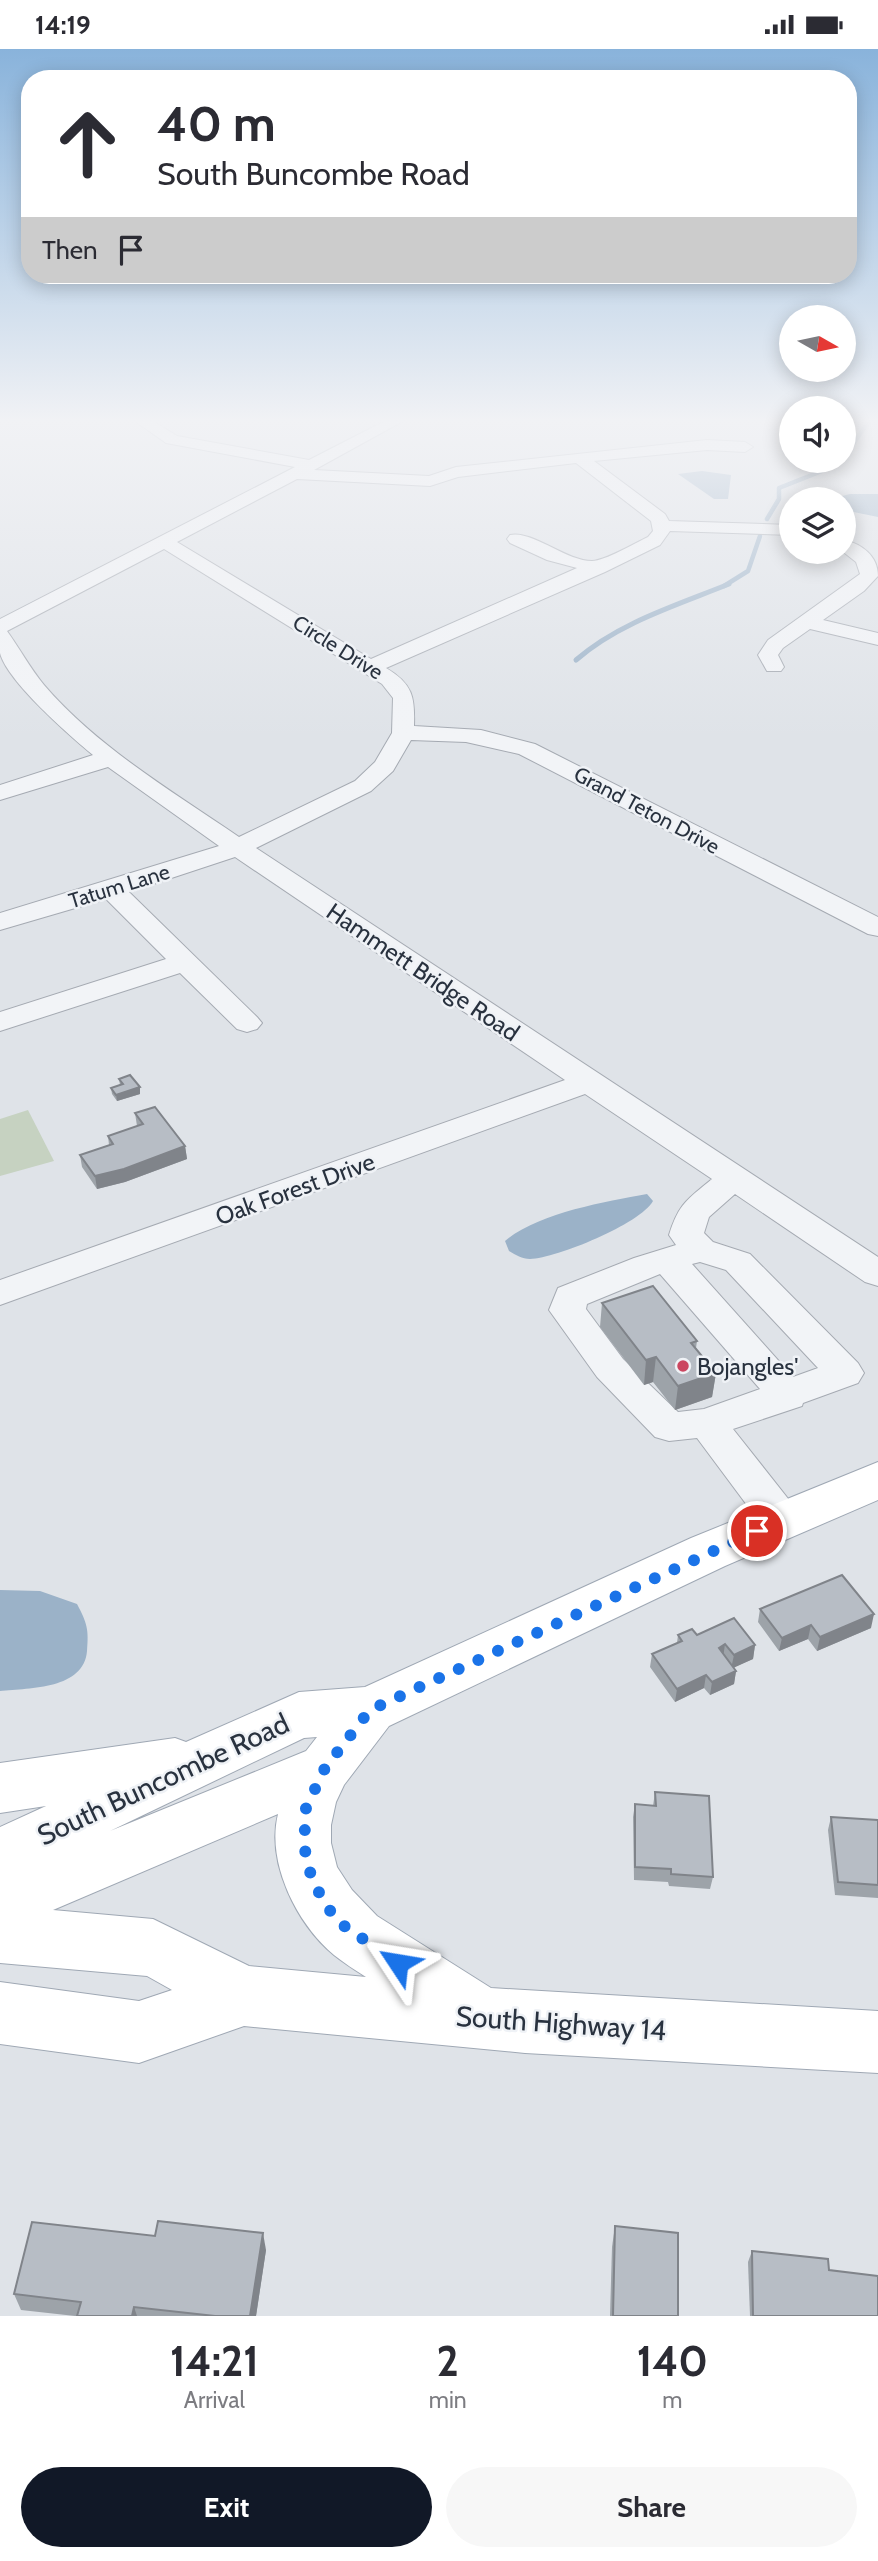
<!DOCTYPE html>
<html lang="en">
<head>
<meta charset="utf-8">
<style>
	:root { --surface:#fff; --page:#f7f7f7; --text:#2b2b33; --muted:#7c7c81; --accent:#111827 }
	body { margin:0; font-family:Cabin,sans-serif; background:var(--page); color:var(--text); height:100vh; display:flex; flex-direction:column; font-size:26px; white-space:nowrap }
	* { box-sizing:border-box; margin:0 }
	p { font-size:23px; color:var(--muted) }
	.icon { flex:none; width:38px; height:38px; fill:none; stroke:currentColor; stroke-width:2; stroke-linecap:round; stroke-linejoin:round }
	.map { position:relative; height:2267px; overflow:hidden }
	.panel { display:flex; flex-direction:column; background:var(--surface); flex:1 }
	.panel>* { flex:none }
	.top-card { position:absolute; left:21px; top:21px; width:836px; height:214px; border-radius:28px; box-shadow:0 4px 18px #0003; background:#fff; color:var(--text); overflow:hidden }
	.needle { width:46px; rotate:99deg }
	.buttons { position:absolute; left:779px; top:256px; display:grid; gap:14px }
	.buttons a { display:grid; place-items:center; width:77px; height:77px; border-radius:50%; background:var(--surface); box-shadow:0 4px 18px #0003; font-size:35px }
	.pin { position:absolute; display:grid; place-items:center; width:60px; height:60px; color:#fff; margin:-30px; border:4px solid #fff; border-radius:50%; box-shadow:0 2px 7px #0007 }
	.me { position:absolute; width:77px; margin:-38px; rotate:303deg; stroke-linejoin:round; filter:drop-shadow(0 0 5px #0008) }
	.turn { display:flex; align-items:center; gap:24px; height:147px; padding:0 21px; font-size:32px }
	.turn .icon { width:91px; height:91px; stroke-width:2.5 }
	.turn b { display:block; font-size:49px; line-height:60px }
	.then { display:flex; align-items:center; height:66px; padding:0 21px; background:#0003; gap:14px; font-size:26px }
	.eta { display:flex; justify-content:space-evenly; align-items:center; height:119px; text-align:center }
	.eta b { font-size:42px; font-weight:800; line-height:49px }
	.action { display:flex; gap:14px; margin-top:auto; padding:14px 21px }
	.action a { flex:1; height:80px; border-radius:42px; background:var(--accent); color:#fff; font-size:28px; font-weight:800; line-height:80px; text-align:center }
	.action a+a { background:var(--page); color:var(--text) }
	.status { display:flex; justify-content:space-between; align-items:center; height:49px; padding:0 35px; background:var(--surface); direction:ltr }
	.status svg { height:19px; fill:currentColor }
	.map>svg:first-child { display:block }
</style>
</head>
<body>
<div class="status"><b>14:19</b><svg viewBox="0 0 49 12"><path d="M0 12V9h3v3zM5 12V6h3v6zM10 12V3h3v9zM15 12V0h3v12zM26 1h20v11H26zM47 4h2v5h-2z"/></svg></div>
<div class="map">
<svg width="878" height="2267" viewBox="0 0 878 2267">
	<rect width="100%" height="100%" fill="#dfe3e8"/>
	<polygon fill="#c6d2c1" points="28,1061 54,1112 0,1127 0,1070"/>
	<g fill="#9bb2c8">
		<polygon points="702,422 731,426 728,450 714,450 678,425"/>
		<polygon points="850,445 878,445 878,468 844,461 844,450 830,450"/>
		<path d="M 647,1145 L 653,1152 C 640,1175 557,1209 530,1210 C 522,1210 516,1206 509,1202 L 505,1192 C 538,1164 604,1153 647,1145 Z"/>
		<path d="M 0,1541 L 40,1542 L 77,1555 C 87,1574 89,1580 87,1602 C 84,1640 31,1639 0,1642 Z"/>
	</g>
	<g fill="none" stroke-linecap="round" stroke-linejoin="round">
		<g stroke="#9bb2c8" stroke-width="4.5">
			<polyline points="844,408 869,372"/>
			<polyline points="767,470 779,450 779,439 827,420 840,411"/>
			<polyline points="724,537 748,522 760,487"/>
		</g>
		<path stroke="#9bb2c8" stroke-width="5" d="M 576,611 C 618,574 677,556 729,535"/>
		<g stroke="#a5aab2" stroke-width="2">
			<g id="minor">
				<path d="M 135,372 L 153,372 L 177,387 L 309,411 L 385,372 L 403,372 L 314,421 L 429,427 L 456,418 L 707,391 L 745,393 L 753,398 L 745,403 L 707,401 L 594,412 L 665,465 L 669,472 L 791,476 L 791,486 L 670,482 L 660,496 L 605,523 L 386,619 C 413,635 415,648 414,677 L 481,681 L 535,695 L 878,868 L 878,887 L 868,885 L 519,705 L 466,693 L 411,691 L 393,722 L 371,742 L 256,799 L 878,1208 L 878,1237 L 865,1233 L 735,1145 L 709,1168 L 704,1184 L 713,1193 L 750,1205 L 858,1314 L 864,1324 L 858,1334 L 803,1354 L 802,1357 L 733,1380 L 797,1461 L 803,1472 L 797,1483 L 782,1488 L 767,1483 L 697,1389 L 669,1392 L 655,1388 L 597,1328 L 549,1261 L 558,1239 L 634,1209 L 676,1196 L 669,1186 C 679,1154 687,1151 712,1130 L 585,1045 L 0,1256 L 0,1231 L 565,1031 L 235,808 L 129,843 L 257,968 L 262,974 L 257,980 L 247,983 L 237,980 L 180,924 L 0,982 L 0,963 L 166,910 L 106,850 L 0,881 L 0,864 L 219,797 L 108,718 L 0,751 L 0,736 L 93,706 C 70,687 7,632 0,604 C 0,594 0,580 0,570 L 295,418 L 166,394 ZM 576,414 L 651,472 L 653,482 L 648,488 C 635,494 605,512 592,512 C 566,512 532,481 510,486 L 507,490 L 510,494 L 547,511 L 577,519 L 371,610 L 177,493 L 297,430 L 430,437 L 458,428 ZM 164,500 L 382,635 L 393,649 L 392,684 L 375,713 L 355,732 L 239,788 C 172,742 97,698 44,636 C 30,619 20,600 7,582 ZM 700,1213 L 726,1221 L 818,1319 L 793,1328 L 692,1215 ZM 660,1225 L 760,1340 L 704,1360 L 678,1363 L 623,1310 L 586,1260 L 587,1255 Z"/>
				<path d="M 844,491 C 862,495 878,507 878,527 L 864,542 L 823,571 L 878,584 L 878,596 L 810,580 L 783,599 L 778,606 L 784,618 L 781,622 L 767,622 L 758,606 L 768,591 L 860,525 L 856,513 L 842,502 Z"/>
			</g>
		</g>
		<g stroke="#9fa8b4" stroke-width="2">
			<path id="major" d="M 878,1413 L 878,1451 L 725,1517 L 389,1677 L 344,1736 L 336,1753 L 331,1776 L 331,1794 L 337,1818 L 352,1841 L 377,1867 L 491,1939 L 878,1962 L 878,2024 L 525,2004 L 244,1977 L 139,2014 L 0,1995 L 0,1933 L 139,1952 L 172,1941 L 147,1927 L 0,1914 L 0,1778 L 46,1757 L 0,1764 L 0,1714 L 175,1689 L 186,1693 L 299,1643 L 365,1638 L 691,1489 ZM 317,1688 L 306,1702 L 110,1782 L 304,1689 ZM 278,1765 C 266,1814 297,1875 334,1906 C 344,1914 355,1921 366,1928 L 249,1917 L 153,1870 L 53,1861 Z"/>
		</g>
		<use href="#minor" fill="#f2f4f7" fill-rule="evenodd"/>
		<use href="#major" fill="#fff" fill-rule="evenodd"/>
	</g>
	<g fill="#9da3a9">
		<polygon points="119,1030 140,1045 117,1052 112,1045 111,1039 120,1036"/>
		<polygon points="135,1064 185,1097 187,1110 125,1133 97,1140 82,1118 80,1106 109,1096 108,1087 137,1077"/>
		<polygon points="602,1254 697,1292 696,1299 716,1324 712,1348 675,1361 653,1333 644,1336 600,1278"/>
		<polygon points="760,1560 871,1579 817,1602 808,1590 779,1602 758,1573"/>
		<polygon points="678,1586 697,1586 755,1596 753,1610 734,1618 736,1622 734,1635 710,1646 704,1639 675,1653 650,1618 652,1605 677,1594"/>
		<polygon points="655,1743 713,1828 710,1840 669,1837 668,1833 634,1831 633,1768 635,1755 653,1757"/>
		<polygon points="831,1768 878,1771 878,1849 835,1846 828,1781"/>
		<polygon points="615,2177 678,2267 610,2267 612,2198"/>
		<polygon points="266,2201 256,2267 75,2267 21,2261 14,2245"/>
		<polygon points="752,2202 829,2221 878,2267 750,2267 748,2213"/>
	</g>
	<g fill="#80848a">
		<polygon points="140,1038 140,1045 117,1052 116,1046"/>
		<polygon points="185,1097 187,1110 125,1133 97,1140 95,1127"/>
		<polygon points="656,1308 653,1333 644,1336 646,1311"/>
		<polygon points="716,1324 712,1348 675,1361 678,1337"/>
		<polygon points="874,1565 871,1579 817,1602 820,1588"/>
		<polygon points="811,1576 808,1590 779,1602 782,1589"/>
		<polygon points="725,1595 723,1609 719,1599"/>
		<polygon points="755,1596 753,1610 731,1620 734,1606"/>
		<polygon points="736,1622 734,1635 710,1646 712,1633"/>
		<polygon points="706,1626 704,1639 675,1653 677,1640"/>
		<polygon points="263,2184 266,2201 256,2267 250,2267"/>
		<polygon points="134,2258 137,2267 132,2267"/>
	</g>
	<g fill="#b7bdc5" stroke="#80848a" stroke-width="2">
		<polygon points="130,1026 140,1038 116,1046 111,1039 123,1035 119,1030"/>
		<polygon points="155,1058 185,1097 124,1120 95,1127 80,1106 113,1095 108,1087 143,1075 135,1064"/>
		<polygon points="653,1237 697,1292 691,1294 716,1324 678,1337 656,1308 646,1311 602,1254"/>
		<polygon points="842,1526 874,1565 820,1588 811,1576 782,1589 760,1560"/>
		<polygon points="734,1569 755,1596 734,1606 725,1595 719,1599 736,1622 712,1633 706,1626 677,1640 652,1605 682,1592 678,1586 692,1580 697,1586"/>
		<polygon points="655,1743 709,1747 713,1828 671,1825 671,1820 635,1818 635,1755 656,1757"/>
		<polygon points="831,1768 878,1771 878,1836 838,1833"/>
		<polygon points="158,2172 263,2184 250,2267 215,2267 134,2258 132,2267 77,2267 81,2253 14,2245 32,2173 155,2187"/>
		<polygon points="615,2177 678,2184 678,2267 613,2267"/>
		<polygon points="752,2202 828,2210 829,2221 878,2227 878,2267 753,2267"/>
	</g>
	<linearGradient id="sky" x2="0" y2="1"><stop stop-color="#89b3db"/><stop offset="0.54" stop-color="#f1f2f5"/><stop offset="1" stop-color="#f1f2f5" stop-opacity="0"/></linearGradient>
	<rect width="878" height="689" fill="url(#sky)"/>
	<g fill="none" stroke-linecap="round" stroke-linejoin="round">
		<polyline stroke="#1a73e8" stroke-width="12" stroke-dasharray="0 21.6" points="398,1914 337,1872 321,1848 310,1823 304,1797 306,1759 325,1719 370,1661 757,1482"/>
	</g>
	<circle fill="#cb4660" stroke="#eff2f6" stroke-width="2.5" cx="683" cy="1317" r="7"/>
	<g text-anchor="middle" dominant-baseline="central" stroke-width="5" stroke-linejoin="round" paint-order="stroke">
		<g font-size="21" fill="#29323f" stroke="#eff2f6">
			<text transform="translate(338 598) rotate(32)">Circle Drive</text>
			<text transform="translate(647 761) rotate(28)">Grand Teton Drive</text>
			<text transform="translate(119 837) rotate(-17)">Tatum Lane</text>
		</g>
		<g font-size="24" fill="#29323f" stroke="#eff2f6">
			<text transform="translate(423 923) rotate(34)">Hammett Bridge Road</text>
			<text transform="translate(295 1140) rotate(-20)">Oak Forest Drive</text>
		</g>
		<g font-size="24" fill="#29323f" stroke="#eff2f6" text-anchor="start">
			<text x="697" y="1317">Bojangles'</text>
		</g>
		<g font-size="28" fill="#29323f" stroke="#eff2f6">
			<text transform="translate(163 1730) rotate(-25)">South Buncombe Road</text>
			<text transform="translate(561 1974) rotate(4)">South Highway 14</text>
		</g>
	</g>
</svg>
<div class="buttons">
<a><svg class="needle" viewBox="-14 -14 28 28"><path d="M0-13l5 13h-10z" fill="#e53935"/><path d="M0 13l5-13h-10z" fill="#7c7c81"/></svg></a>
<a><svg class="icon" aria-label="sound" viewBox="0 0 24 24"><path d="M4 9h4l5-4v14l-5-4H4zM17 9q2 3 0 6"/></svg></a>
<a><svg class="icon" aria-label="layers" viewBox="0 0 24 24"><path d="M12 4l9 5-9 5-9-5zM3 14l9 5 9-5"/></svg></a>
</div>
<div class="pin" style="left:757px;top:1482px;background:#d93025"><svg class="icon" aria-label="arrive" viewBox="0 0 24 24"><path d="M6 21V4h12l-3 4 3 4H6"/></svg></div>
<svg class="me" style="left:398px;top:1914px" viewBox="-20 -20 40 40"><path d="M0-17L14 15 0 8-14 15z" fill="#1a73e8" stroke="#fff" stroke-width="4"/></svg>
<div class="top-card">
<div class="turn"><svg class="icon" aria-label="ahead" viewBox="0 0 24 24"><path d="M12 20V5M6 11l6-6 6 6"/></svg><div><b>40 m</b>South Buncombe Road</div></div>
<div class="then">Then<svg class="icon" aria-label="arrive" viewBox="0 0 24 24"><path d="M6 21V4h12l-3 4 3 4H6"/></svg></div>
</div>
</div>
<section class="panel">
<div class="eta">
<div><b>14:21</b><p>Arrival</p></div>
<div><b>2</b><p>min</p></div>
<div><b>140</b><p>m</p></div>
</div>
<div class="action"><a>Exit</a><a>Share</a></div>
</section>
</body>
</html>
